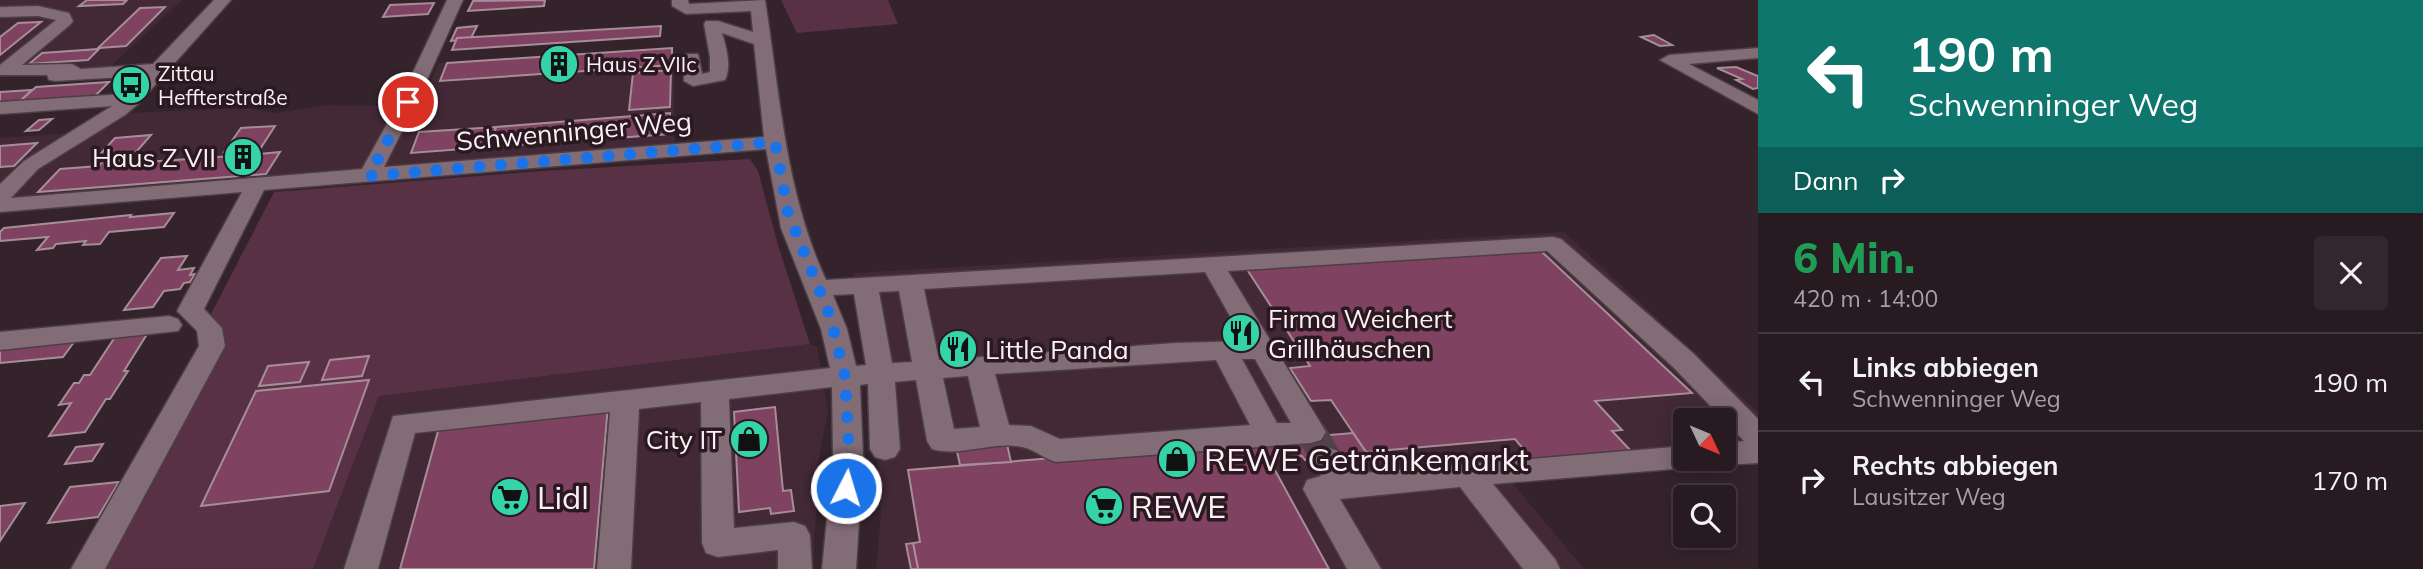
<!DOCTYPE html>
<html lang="de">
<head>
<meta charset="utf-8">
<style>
	:root { --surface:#271a20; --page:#33272d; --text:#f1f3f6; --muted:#a4a1a5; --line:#43383e }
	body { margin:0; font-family:Mulish,sans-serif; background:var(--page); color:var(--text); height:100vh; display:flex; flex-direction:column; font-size:26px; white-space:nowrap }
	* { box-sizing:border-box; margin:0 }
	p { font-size:23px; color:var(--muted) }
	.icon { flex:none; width:38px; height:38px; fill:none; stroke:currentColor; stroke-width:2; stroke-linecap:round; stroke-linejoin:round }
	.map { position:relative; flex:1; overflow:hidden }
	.drawer { display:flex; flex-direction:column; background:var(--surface); width:665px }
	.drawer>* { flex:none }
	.banner { background:#0f766e; color:#fff; overflow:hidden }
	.needle { width:46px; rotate:134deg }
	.fabs { position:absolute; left:1673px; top:408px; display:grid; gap:14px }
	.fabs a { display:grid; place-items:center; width:63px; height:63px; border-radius:7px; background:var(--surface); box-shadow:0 4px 18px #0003,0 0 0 2px var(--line); font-size:35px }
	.pin { position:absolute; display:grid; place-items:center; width:60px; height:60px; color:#fff; margin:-30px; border:4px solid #fff; border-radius:50%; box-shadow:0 2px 7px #0007 }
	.me { position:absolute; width:77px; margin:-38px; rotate:5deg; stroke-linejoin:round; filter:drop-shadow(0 0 5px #0008) }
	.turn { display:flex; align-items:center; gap:24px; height:147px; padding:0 35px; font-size:32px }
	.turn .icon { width:91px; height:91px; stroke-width:2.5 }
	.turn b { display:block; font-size:49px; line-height:60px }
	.then { display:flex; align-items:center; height:66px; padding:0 35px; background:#0003; gap:14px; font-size:26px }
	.round { display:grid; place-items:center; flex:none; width:74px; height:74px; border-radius:7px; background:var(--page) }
	.overview { display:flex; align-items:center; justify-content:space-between; height:119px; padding:0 35px }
	h1 { font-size:42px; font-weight:800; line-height:52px; color:#1e9e55 }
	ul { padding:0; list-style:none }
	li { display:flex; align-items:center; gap:21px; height:98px; padding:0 35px; border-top:2px solid var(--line) }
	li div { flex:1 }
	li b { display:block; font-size:26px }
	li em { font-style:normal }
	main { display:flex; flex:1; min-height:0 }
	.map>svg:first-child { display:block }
</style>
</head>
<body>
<main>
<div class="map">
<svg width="1758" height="569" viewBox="0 0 1758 569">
	<rect width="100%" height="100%" fill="#34232b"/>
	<g fill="#422935" fill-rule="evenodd">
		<polygon points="0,0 182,0 110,67 0,77"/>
		<polygon points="674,47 674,143 0,199 0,138 99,131 128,113 245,108 275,113 328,105 419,107 439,63"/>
		<path d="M 1564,232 L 1758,412 L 1758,460 L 1511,481 L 1584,569 L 876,569 L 881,515 L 877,455 L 854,273 ZM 1685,420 L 1724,420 L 1724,458 L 1685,458 Z"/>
		<polygon points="810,344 817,347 828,411 819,459 813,569 313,569 379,396"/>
	</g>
	<g fill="#593145">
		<polygon points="781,0 888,0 898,24 797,33"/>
		<polygon points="750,159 758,171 778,245 810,344 379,396 313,569 101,569 221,354 223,331 209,318 274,192 542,171"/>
	</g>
	<g fill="#804261" stroke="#a58e98" stroke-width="2">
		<polygon points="87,0 127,0 123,4 79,6"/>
		<polygon points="545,0 544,6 468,11 473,1"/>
		<polygon points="434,3 428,14 383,17 390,5"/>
		<polygon points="165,7 126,46 98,48 140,8"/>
		<polygon points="41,22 0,55 0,37 18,23"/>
		<polygon points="477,26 471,38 451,41 457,28"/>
		<polygon points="661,26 660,36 452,50 457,38"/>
		<polygon points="1654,35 1672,45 1660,46 1641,37"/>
		<polygon points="672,48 672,65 440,81 447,63"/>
		<polygon points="99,49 88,60 29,64 42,53"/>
		<polygon points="1736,67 1758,76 1758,88 1753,89 1736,80 1742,79 1717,68"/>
		<polygon points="671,70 670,107 629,110 633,73"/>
		<polygon points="109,82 95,96 20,101 36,87"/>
		<polygon points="32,90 20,101 0,103 0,92"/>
		<polygon points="670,113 670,134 489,147 496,127"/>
		<polygon points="52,119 39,130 26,131 39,120"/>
		<polygon points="275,126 260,149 251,150 248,155 280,152 266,174 38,192 60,169 99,166 103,161 93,162 115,138 151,135 130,159 120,160 116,164 232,156 235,151 224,152 241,128"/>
		<polygon points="496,127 489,147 411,153 419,132"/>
		<polygon points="37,143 14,166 0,167 0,146"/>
		<polygon points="174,213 164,227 109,232 100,244 83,245 86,241 56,244 53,248 37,250 48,237 0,241 0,232 4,228 131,215 130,217"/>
		<polygon points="1540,250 1692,393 1595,401 1622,430 1612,431 1633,453 1534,462 1515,439 1366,452 1331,400 1311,401 1290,368 1310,366 1246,268"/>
		<polygon points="187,256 178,270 194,268 190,275 195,274 190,282 184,283 180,289 164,291 153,307 124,310 161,258"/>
		<polygon points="149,331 124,371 128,371 110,399 106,399 85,432 49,436 71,403 59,405 74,383 79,383 84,375 90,375 117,334"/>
		<polygon points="77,338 63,357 0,363 0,347"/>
		<polygon points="369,356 362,376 322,380 330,360"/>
		<polygon points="309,362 300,382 259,386 268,366"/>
		<polygon points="369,380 329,491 201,506 256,391"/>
		<polygon points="608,406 594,569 400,569 440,424"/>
		<polygon points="775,407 783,491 791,490 794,511 771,514 770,508 739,512 734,412"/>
		<polygon points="1353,433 1366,452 1335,455 1336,458 1305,460 1302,456 1269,459 1259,441"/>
		<polygon points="1259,441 1329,569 918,569 913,543 920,542 908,470"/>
		<polygon points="103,444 92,461 65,464 76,447"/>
		<polygon points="1007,444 1011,462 960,465 956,447"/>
		<polygon points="119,482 98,517 48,523 70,487"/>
		<polygon points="25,503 0,541 0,506"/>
		<polygon points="913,543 918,569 911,569 906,544"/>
	</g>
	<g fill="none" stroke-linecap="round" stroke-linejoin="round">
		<polyline stroke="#524249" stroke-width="30" stroke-dasharray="30 15" stroke-linecap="butt" points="1311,432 1327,459"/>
		<g stroke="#4c3e45" stroke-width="3">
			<g id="minor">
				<path d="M 214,0 L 231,0 L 139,103 L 125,115 L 38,169 L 11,198 L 362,169 L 399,102 L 447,0 L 463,0 L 417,102 L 384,167 L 764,137 L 754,44 L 722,33 C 726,47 732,66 725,80 L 693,86 L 684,81 L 683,58 L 686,54 L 698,54 L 702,74 L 710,72 L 710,57 L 704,24 L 706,21 L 718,21 L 753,32 L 751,11 L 686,14 L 672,6 L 672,0 L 688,0 L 689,4 L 765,0 C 780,95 785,191 826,280 L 1553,237 L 1561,239 L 1694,354 L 1758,419 L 1758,463 L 1724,465 L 1713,462 L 1712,458 L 1724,458 L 1724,443 L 1744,441 L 1674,368 L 1547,251 L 1228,271 L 1326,432 L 1321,440 L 1311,443 L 1056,462 C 1045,459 1036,451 1026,448 C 995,439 962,458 932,449 L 927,441 L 916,380 L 895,382 L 900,449 L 895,457 L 885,460 L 875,457 L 870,449 L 868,384 L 860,385 L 863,457 L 856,569 L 822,569 L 833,457 L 832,387 L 729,399 L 734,528 L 794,522 L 805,526 L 810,535 L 812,569 L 778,569 L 778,550 L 718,557 L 706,553 L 702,543 L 701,402 L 639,409 L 631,569 L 597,569 L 610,412 L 415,433 L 378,569 L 344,569 L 393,416 L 830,368 L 821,329 L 781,228 L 766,149 L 264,190 L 204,309 L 222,328 L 225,346 L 105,569 L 71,569 L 199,346 L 197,331 L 177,311 L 242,192 L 0,212 L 0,184 L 24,161 L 112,106 L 0,114 L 0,102 L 124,94 L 142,76 L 55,81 L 49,80 L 47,75 L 0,75 L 0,65 L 56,20 L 38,16 L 0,17 L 0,7 L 38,6 L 69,13 L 73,21 L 71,24 L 22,65 L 72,64 L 81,69 L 153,64 ZM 1205,272 L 1244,341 L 1175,343 L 939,360 L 924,289 ZM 899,291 L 912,362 L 892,363 L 879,292 ZM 854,294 L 866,365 L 856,366 L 847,329 L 833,295 ZM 1242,359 L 1255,359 L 1291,423 L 1277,423 ZM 1216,360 L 1250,425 L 1060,439 L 1031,426 L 1009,425 L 995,374 ZM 968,376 L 980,427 L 954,429 L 943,378 Z"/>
				<polygon points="1758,48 1758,58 1689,64 1758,100 1758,114 1660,60 1669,55"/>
				<polygon points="169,316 178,319 182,325 178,331 0,350 0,332"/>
				<polygon points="1685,446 1685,458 1699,458 1696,465 1685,468 1493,484 1555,559 1560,569 1523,569 1460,487 1340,499 1381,569 1347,569 1303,489 1307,480 1321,476 1312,459 1316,451 1327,447 1338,451 1350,474"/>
			</g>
		</g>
		<use href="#minor" fill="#826c76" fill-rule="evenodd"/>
	</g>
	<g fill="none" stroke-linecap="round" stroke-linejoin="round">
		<polyline stroke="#1a73e8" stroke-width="12" stroke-dasharray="0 21.6" points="408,102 369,176 775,142 788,213 830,316 845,376 849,452 846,488"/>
	</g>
	<defs>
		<g id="building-disc" transform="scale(2.0125)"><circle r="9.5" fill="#33d4a8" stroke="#2a1921"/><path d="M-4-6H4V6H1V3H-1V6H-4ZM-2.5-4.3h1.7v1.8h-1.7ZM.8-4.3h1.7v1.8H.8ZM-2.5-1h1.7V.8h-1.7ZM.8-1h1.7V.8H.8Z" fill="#111"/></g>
		<g id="bus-disc" transform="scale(2.0125)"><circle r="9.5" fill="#33d4a8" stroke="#2a1921"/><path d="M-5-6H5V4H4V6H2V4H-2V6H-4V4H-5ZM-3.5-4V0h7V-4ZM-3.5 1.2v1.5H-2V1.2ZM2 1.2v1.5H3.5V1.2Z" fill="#111"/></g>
		<g id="restaurant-disc" transform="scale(2.0125)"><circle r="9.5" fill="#33d4a8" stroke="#2a1921"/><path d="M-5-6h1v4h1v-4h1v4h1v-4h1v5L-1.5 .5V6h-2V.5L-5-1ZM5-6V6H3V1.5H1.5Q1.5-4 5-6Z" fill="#111"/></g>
		<g id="shop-disc" transform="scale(2.0125)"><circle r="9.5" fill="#33d4a8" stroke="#2a1921"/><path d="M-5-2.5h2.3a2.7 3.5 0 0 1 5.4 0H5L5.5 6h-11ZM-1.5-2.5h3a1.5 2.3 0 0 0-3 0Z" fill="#111"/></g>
		<g id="supermarket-disc" transform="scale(2.0125)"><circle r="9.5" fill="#33d4a8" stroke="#2a1921"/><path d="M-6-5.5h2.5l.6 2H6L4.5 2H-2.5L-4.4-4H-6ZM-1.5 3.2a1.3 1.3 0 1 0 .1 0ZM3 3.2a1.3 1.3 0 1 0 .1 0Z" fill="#111"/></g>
	</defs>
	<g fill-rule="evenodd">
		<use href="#building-disc" x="559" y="64"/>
		<use href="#bus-disc" x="131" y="85"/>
		<use href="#building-disc" x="243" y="157"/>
		<use href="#restaurant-disc" x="1241" y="333"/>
		<use href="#restaurant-disc" x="958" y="349"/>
		<use href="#shop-disc" x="749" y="439"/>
		<use href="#shop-disc" x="1177" y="459"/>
		<use href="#supermarket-disc" x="510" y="497"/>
		<use href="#supermarket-disc" x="1104" y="506"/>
	</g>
	<g text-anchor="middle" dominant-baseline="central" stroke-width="7" stroke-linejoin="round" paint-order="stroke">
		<g font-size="21" fill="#fcf0f5" stroke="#2a1921" text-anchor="start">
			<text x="586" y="64">Haus Z VIIc</text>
			<text x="158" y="73">Zittau<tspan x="158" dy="24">Heffterstraße</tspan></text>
		</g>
		<g font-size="26" fill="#fcf0f5" stroke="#2a1921">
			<text transform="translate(574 131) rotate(-5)">Schwenninger Weg</text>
		</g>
		<g font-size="26" fill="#fcf0f5" stroke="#2a1921" text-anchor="end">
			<text x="216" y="157">Haus Z VII</text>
			<text x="1268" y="318" text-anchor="start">Firma Weichert<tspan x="1268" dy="30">Grillhäuschen</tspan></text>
			<text x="985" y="349" text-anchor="start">Little Panda</text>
			<text x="722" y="439">City IT</text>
		</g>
		<g font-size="32" fill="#fcf0f5" stroke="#2a1921" text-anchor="start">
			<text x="1204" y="459">REWE Getränkemarkt</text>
			<text x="537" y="497">Lidl</text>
			<text x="1131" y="506">REWE</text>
		</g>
	</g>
</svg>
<div class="fabs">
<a><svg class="needle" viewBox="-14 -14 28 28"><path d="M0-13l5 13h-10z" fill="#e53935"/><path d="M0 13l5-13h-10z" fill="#a4a1a5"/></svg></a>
<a><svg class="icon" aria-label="search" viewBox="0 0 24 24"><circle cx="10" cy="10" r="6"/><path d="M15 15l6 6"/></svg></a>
</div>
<div class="pin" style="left:408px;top:102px;background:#d93025"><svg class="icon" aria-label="arrive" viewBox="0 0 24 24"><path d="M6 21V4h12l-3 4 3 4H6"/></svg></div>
<svg class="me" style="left:846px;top:488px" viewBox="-20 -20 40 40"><circle r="17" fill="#1a73e8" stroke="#fff" stroke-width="3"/><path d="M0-11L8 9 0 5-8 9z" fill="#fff"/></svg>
</div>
<section class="drawer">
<div class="banner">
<div class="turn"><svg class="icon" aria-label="left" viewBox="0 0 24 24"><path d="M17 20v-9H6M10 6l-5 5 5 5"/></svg><div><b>190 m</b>Schwenninger Weg</div></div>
<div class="then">Dann<svg class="icon" aria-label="right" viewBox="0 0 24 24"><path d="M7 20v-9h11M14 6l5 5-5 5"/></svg></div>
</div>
<div class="overview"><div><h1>6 Min.</h1><p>420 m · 14:00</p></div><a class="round"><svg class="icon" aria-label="close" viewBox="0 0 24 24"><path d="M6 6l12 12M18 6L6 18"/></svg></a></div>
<ul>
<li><svg class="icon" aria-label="left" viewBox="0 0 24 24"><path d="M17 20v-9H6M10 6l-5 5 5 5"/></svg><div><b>Links abbiegen</b><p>Schwenninger Weg</p></div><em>190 m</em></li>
<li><svg class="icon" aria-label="right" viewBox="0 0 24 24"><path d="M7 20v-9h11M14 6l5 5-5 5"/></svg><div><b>Rechts abbiegen</b><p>Lausitzer Weg</p></div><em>170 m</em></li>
</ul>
</section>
</main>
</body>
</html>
